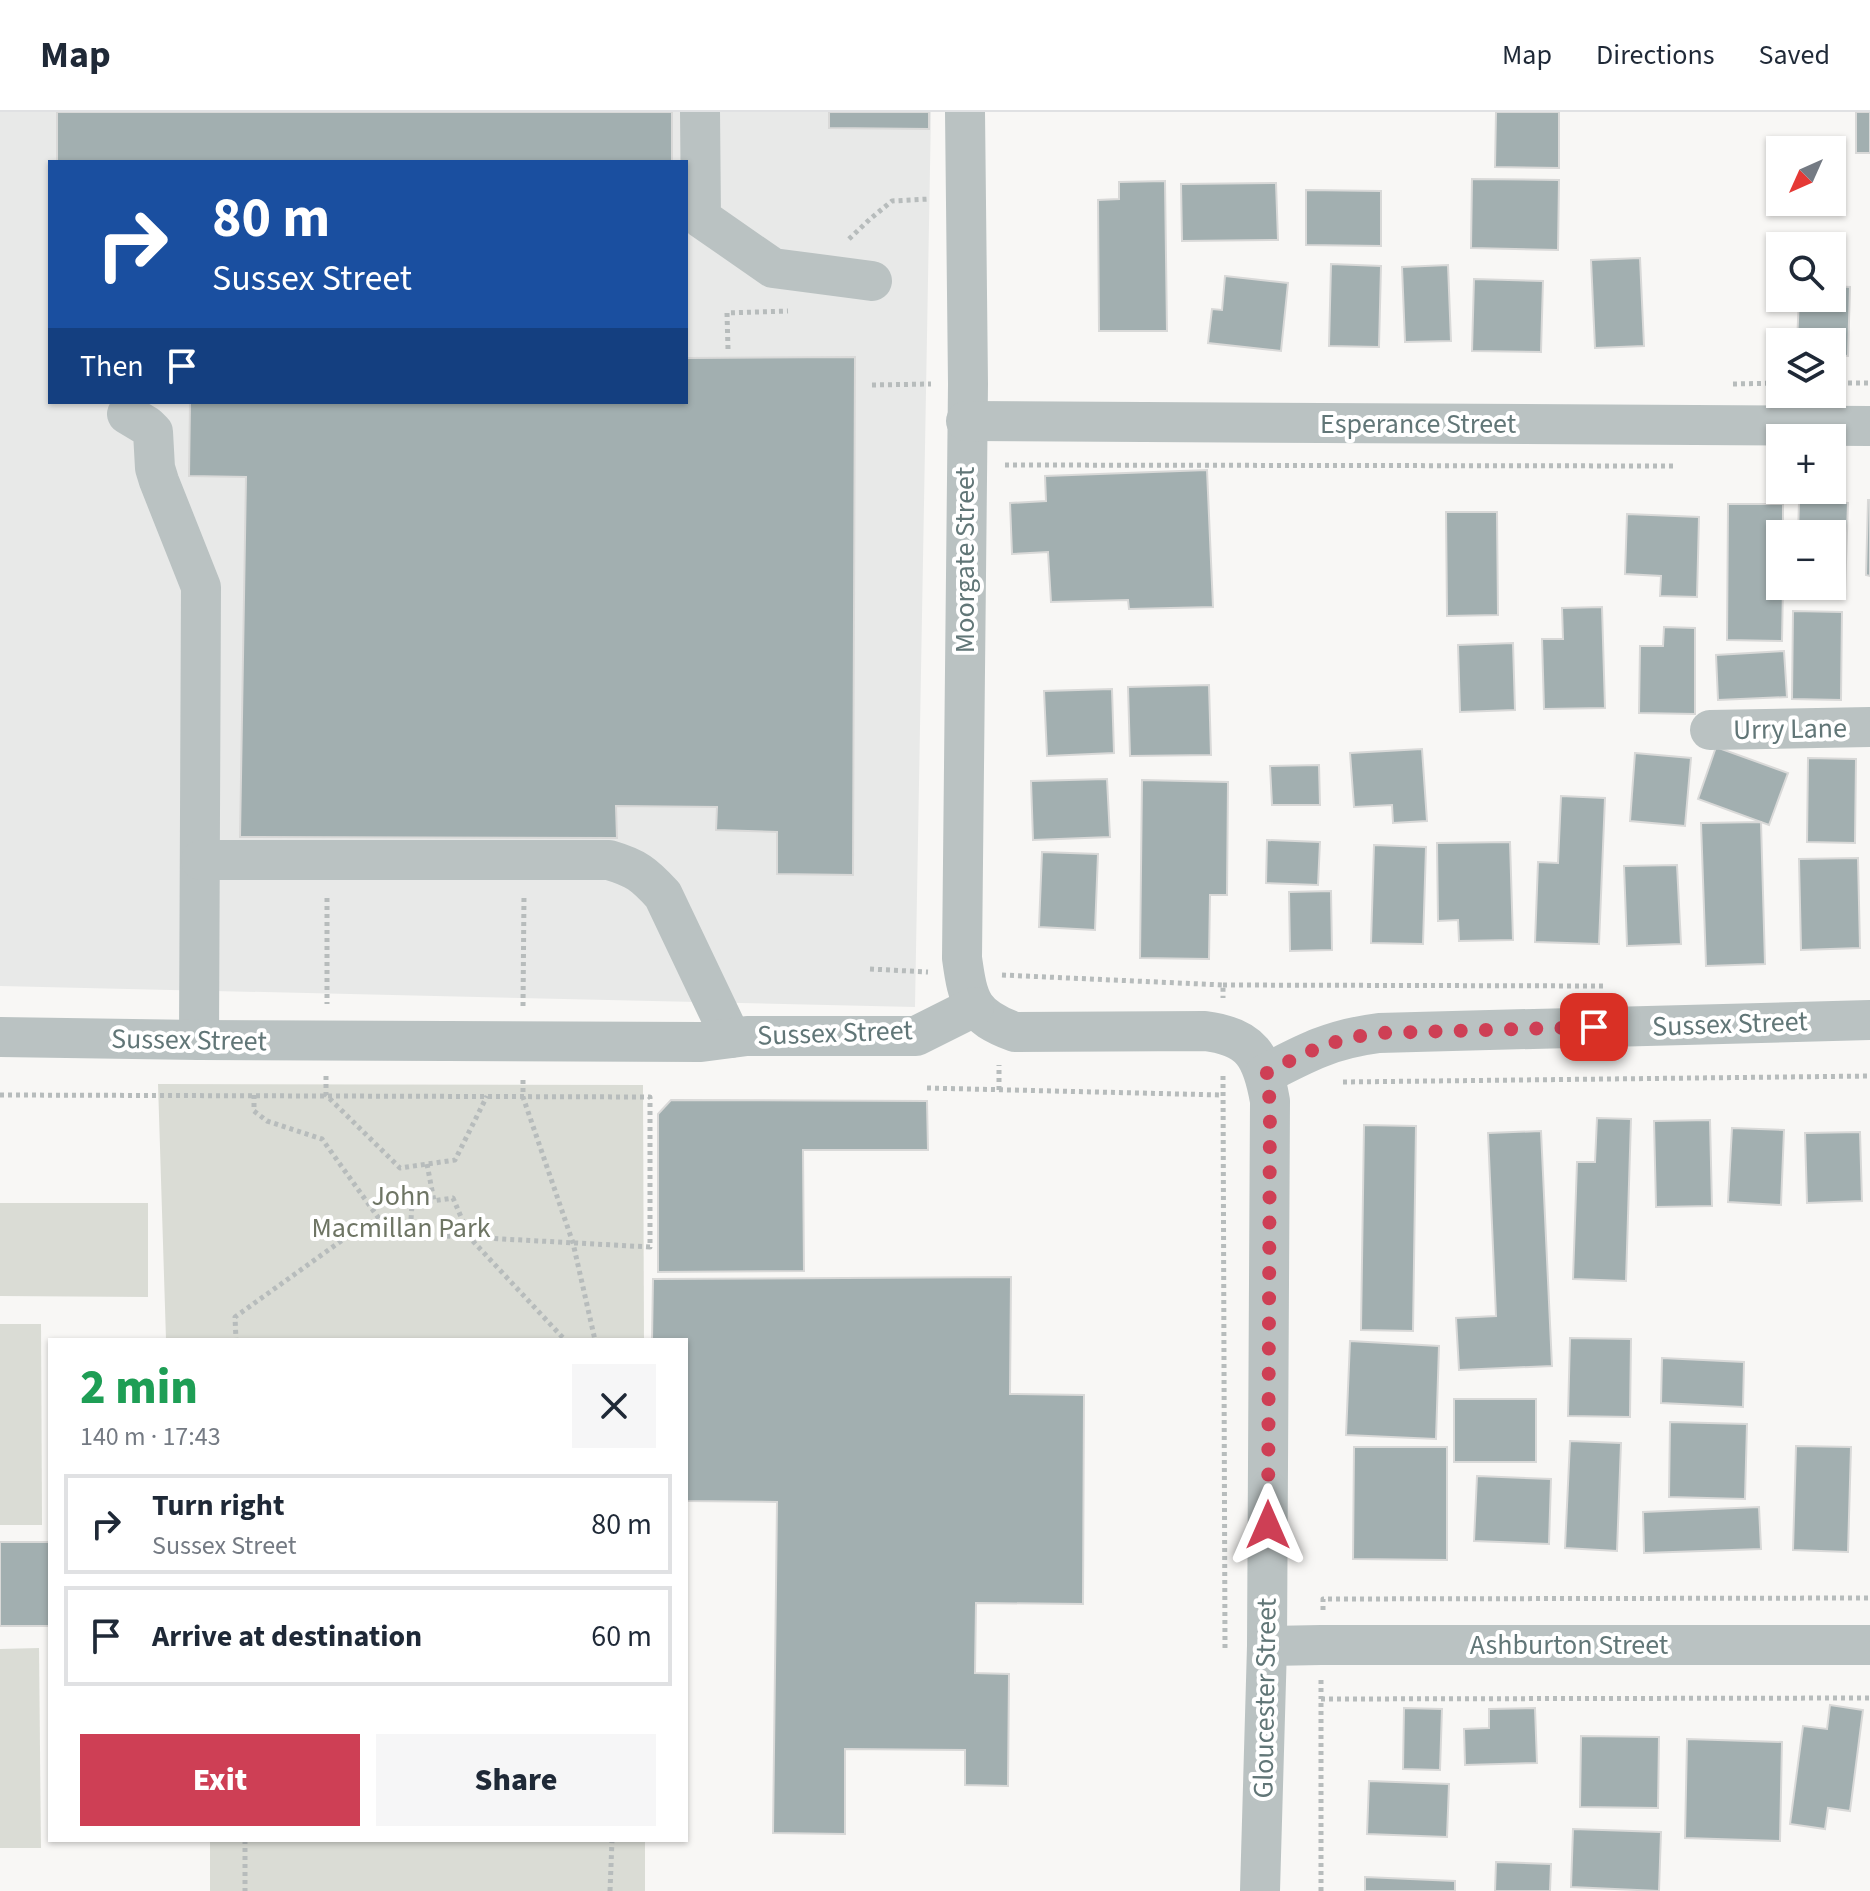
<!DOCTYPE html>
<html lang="en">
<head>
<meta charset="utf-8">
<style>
	:root { --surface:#fff; --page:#f6f6f7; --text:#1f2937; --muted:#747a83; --line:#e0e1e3; --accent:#ce3f55 }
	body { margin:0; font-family:"Source Sans 3",sans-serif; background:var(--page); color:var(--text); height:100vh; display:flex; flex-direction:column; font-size:30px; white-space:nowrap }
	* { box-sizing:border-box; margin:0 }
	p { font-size:26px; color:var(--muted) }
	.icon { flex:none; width:44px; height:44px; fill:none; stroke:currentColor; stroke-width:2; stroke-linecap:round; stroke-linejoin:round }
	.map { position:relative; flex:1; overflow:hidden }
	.sheet { position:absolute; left:48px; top:1226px; width:640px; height:504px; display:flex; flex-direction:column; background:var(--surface); border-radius:0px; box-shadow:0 2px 6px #0004 }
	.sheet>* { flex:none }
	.hud { position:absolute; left:48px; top:48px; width:640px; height:244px; border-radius:0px; box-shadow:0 2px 6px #0004; background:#1a4fa0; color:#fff; overflow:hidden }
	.needle { width:52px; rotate:225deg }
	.tools { position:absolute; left:1766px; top:24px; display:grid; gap:16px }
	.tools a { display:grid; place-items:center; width:80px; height:80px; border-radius:0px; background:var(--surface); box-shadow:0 2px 6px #0004; font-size:40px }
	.pin { position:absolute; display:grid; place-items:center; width:68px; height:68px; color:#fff; margin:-34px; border-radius:16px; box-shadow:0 4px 12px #0006 }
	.me { position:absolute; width:88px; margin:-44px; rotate:0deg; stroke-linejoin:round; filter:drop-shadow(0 0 6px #0008) }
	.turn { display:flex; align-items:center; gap:28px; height:168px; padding:0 32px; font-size:36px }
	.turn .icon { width:104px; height:104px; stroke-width:2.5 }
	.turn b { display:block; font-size:56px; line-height:68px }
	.then { display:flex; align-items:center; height:76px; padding:0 32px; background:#0003; gap:16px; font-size:30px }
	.round { display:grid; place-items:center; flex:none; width:84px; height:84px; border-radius:0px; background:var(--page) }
	.summary { display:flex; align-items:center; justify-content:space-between; height:136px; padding:0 32px }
	h1 { font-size:48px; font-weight:800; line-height:60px; color:#1e9e55 }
	.primary-button { display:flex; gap:16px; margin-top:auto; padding:16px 32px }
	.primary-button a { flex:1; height:92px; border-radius:0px; background:var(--accent); color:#fff; font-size:32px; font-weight:800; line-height:92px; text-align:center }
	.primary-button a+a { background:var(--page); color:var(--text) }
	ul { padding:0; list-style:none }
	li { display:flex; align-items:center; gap:24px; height:100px; margin:0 16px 12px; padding:0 16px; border:4px solid var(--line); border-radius:0px }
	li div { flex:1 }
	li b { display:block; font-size:30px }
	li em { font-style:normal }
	header { display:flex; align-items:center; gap:48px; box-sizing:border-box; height:112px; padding:0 40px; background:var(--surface); border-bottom:2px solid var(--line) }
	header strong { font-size:38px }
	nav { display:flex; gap:44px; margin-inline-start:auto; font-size:28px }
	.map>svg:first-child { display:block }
</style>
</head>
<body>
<header>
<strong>Map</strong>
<nav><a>Map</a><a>Directions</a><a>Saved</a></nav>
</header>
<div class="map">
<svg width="1870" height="1779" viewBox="0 0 1870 1779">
	<rect width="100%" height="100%" fill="#f8f7f5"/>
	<path fill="#e8e9e8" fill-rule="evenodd" d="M 0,0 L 931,0 L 915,895 L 0,874 ZM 50,50 L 686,50 L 686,290 L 50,290 Z"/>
	<g fill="#dadcd5">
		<polygon points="158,972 643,973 644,1228 166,1228"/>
		<polygon points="0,1091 148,1091 148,1185 0,1184"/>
		<polygon points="0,1212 41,1212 42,1413 0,1413"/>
		<polygon points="39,1536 41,1736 0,1736 0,1537"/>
		<rect x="210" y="1728" width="435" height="51"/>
	</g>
	<g fill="#a2afb0" stroke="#d9d9d8" stroke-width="2">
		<rect x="57" y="0" width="615" height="50"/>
		<polygon points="829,0 929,0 929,17 829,16"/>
		<polygon points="1496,0 1559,0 1559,56 1495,55"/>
		<rect x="1856" y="0" width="14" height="41"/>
		<polygon points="1472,67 1559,68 1558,138 1471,136"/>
		<polygon points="1165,69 1167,219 1099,219 1098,88 1119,87 1119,70"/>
		<polygon points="1276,71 1278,128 1182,129 1181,72"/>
		<polygon points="1306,78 1381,79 1381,134 1306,133"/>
		<polygon points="1640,146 1644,234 1595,236 1591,148"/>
		<polygon points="1331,152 1381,154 1379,235 1329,234"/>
		<polygon points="1448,153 1451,229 1405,230 1402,155"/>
		<polygon points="1225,164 1288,171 1281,239 1208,231 1212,197 1222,198"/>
		<polygon points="1474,167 1543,169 1541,240 1472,239"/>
		<polygon points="1832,174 1850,175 1848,244 1832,243 1832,230 1797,230 1799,186 1832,186"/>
		<polygon points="855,245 853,763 777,762 777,720 716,718 717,695 616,694 617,726 240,725 246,365 189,364 190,290 686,290 686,246"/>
		<polygon points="1207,358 1213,495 1129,497 1128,488 1051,490 1048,440 1012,442 1010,391 1046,389 1045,364"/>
		<polygon points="1868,388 1870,388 1870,464 1866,463"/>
		<polygon points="1799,389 1848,391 1845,480 1797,478 1797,474 1832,474 1832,422 1798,422"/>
		<polygon points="1728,392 1783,392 1783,422 1780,422 1780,474 1783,474 1782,529 1727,528"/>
		<polygon points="1446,400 1497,400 1498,503 1447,504"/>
		<polygon points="1627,402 1699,405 1697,485 1660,484 1661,464 1625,462"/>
		<polygon points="1602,495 1605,596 1544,597 1542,527 1563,527 1562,496"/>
		<polygon points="1793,499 1842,500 1841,588 1792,587"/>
		<polygon points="1664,515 1695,516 1695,602 1639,601 1640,534 1663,534"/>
		<polygon points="1513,531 1515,598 1460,600 1458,533"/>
		<polygon points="1784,539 1787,585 1718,588 1716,543"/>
		<polygon points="1209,573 1211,643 1130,644 1128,575"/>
		<polygon points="1112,577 1114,641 1047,644 1044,579"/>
		<polygon points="1716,635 1788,661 1769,713 1698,687"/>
		<polygon points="1422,637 1427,709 1393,711 1392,693 1354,695 1350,641"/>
		<polygon points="1635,641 1691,646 1685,714 1630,709"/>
		<polygon points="1808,646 1856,647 1855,731 1807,730"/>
		<polygon points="1319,653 1320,693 1272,693 1270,654"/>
		<polygon points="1107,667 1110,725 1033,728 1031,669"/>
		<polygon points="1142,668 1228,670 1227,783 1210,783 1209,847 1140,846"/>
		<polygon points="1561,684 1605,686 1599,832 1535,830 1538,750 1558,751"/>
		<polygon points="1761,710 1765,852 1706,854 1701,711"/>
		<polygon points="1267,728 1320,730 1318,773 1266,771"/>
		<polygon points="1510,730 1513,828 1459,829 1458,808 1438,809 1437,731"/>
		<polygon points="1374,733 1426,735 1423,832 1371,831"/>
		<polygon points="1042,740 1098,742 1095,818 1039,815"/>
		<polygon points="1858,746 1860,836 1801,838 1799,747"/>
		<polygon points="1677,753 1681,832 1627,834 1624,754"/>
		<polygon points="1331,779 1332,838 1290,839 1289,780"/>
		<polygon points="671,988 927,989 928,1038 803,1038 804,1159 658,1160 658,1002"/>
		<polygon points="1597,1006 1631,1007 1626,1169 1573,1167 1577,1050 1595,1050"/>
		<polygon points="1710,1008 1712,1094 1656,1095 1654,1009"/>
		<polygon points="1364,1013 1416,1014 1413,1219 1361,1218"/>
		<polygon points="1732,1016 1784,1018 1781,1093 1728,1090"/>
		<polygon points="1541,1019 1552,1254 1459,1258 1456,1206 1496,1204 1488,1021"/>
		<polygon points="1860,1020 1862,1089 1807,1091 1805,1021"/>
		<polygon points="1011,1165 1010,1282 1084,1283 1083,1492 976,1491 975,1561 1009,1562 1008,1674 965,1673 965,1638 845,1637 845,1722 773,1721 777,1390 686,1389 686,1228 652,1228 653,1167"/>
		<polygon points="1570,1226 1631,1227 1630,1305 1568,1304"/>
		<polygon points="1350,1229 1439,1234 1436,1327 1346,1323"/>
		<polygon points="1662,1246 1744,1250 1743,1295 1661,1291"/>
		<rect x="1454" y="1287" width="82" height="63"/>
		<polygon points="1670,1310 1747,1312 1745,1387 1669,1385"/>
		<polygon points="1570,1329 1621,1331 1617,1439 1565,1436"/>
		<polygon points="1796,1334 1851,1335 1848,1440 1793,1438"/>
		<polygon points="1354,1335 1447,1335 1447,1448 1353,1447"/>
		<polygon points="1477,1364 1551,1367 1549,1432 1474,1429"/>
		<polygon points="1759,1395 1761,1437 1644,1441 1643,1400"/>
		<polygon points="49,1401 50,1514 0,1514 0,1430 49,1430"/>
		<polygon points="1830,1593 1863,1598 1850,1699 1828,1696 1825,1717 1790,1712 1803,1614 1827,1617"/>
		<polygon points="1404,1596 1442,1597 1440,1658 1403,1657"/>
		<polygon points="1535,1596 1537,1651 1465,1653 1464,1617 1489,1616 1489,1597"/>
		<polygon points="1581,1624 1659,1625 1658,1696 1580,1695"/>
		<polygon points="1687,1627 1782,1630 1780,1729 1685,1726"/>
		<polygon points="1369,1669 1449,1672 1447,1725 1367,1722"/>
		<polygon points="1573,1717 1661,1720 1659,1779 1571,1775"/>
		<polygon points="1496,1750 1551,1752 1550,1779 1495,1779"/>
		<polygon points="1365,1765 1455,1769 1455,1779 1365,1779"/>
	</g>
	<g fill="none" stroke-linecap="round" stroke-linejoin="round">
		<g stroke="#b7bcbc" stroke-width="5" stroke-dasharray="4 4" stroke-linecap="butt">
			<polyline points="849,127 870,107 892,89 929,87"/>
			<polyline points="728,237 727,201 788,199"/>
			<polyline points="1832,271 1870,271"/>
			<polyline points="1733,272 1780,271"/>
			<polyline points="872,273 931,272"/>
			<polyline points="1005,353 1675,354"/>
			<polyline points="327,786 327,892"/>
			<polyline points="870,857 928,860"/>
			<polyline points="1002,863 1223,873 1223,886"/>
			<polyline points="1223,873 1606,874"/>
			<polyline points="523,894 524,784"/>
			<polyline points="326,964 326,983 400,1056 455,1048 487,984"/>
			<polyline points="1223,964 1225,1538"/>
			<polyline points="523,968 523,985 573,1131 595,1228"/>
			<polyline points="1343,970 1870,964"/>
			<polyline points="927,976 1222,983"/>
			<polyline points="999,978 999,953"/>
			<polyline points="0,983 650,985 650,1135 355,1119 235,1205 236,1228"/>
			<polyline points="254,983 254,999 267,1009 322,1027 380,1108 379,1121"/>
			<polyline points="427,1052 434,1089"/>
			<polyline points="410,1123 412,1092 453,1086 470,1126 565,1228"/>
			<polyline points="1323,1498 1323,1487 1870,1486"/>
			<polyline points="1321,1568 1321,1587"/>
			<polyline points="245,1728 245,1779"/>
			<polyline points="610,1779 612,1728"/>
			<polyline points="1321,1779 1321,1587 1870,1586"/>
		</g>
		<g stroke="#bac2c2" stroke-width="40">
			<polyline points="700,0 701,106 773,156 872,169"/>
			<path d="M 965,0 L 968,272 L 962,846 C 968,890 972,904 1015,920 L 1205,919 C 1252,925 1262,944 1270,989 L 1267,1534 L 1260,1779"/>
			<polyline points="127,302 147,314 153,320 155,356 159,369 201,475 199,928"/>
			<polyline points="966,309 1870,314"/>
			<polyline points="1710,618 1870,615"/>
			<path d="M 201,748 L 609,748 C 636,756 644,762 663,783 L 731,926"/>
			<polyline points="0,925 199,928 701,930 747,924 916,924 974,895"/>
			<path d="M 1265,962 C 1307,940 1332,927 1379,921 L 1870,908"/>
			<polyline points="1267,1534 1321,1533 1870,1533"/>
		</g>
	</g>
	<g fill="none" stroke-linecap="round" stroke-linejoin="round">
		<path stroke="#ce3f55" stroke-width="14" stroke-dasharray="0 25.2" d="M 1268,1413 L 1270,989 L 1265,962 C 1305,940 1333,927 1379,921 L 1594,915"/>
	</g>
	<g text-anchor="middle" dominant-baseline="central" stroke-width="8" stroke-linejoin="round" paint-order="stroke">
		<g font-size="28" fill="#617677" stroke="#fff">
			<text x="1418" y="312">Esperance Street</text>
			<text transform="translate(965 448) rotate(-90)">Moorgate Street</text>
			<text transform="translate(1790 617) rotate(-1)">Urry Lane</text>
			<text transform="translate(1730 912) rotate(-2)">Sussex Street</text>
			<text transform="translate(835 921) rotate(-2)">Sussex Street</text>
			<text transform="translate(189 928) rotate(1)">Sussex Street</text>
			<text x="1569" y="1533">Ashburton Street</text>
			<text transform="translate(1265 1586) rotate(-89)">Gloucester Street</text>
		</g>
		<g font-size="28" fill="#6e7564" stroke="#fff">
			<text x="401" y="1084">John<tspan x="401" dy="32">Macmillan Park</tspan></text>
		</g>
	</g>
</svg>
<div class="tools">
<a><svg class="needle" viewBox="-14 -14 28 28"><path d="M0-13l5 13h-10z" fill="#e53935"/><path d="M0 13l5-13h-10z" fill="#747a83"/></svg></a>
<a><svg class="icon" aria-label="search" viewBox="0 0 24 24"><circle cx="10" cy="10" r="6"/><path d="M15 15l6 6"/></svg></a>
<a><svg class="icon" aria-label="layers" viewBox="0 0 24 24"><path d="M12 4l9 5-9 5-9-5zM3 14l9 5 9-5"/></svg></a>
<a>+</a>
<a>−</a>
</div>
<div class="pin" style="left:1594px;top:915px;background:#d93025"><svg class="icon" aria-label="arrive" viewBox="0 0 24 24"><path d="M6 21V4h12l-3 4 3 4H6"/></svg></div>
<svg class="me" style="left:1268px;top:1413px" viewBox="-20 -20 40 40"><path d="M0-17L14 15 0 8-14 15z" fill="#ce3f55" stroke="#fff" stroke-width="4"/></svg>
<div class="hud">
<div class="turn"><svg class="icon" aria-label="right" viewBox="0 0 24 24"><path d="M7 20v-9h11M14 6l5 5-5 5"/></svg><div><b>80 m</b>Sussex Street</div></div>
<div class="then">Then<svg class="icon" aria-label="arrive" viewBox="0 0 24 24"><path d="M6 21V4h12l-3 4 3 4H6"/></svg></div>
</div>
<section class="sheet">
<div class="summary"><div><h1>2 min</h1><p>140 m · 17:43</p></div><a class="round"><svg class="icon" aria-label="close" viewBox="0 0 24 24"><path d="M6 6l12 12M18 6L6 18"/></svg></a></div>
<ul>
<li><svg class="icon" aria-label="right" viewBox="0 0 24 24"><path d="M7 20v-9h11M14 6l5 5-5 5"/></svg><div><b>Turn right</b><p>Sussex Street</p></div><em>80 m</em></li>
<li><svg class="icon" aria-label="arrive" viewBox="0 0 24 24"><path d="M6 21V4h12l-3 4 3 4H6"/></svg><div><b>Arrive at destination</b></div><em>60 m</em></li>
</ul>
<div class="primary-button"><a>Exit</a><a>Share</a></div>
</section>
</div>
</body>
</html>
